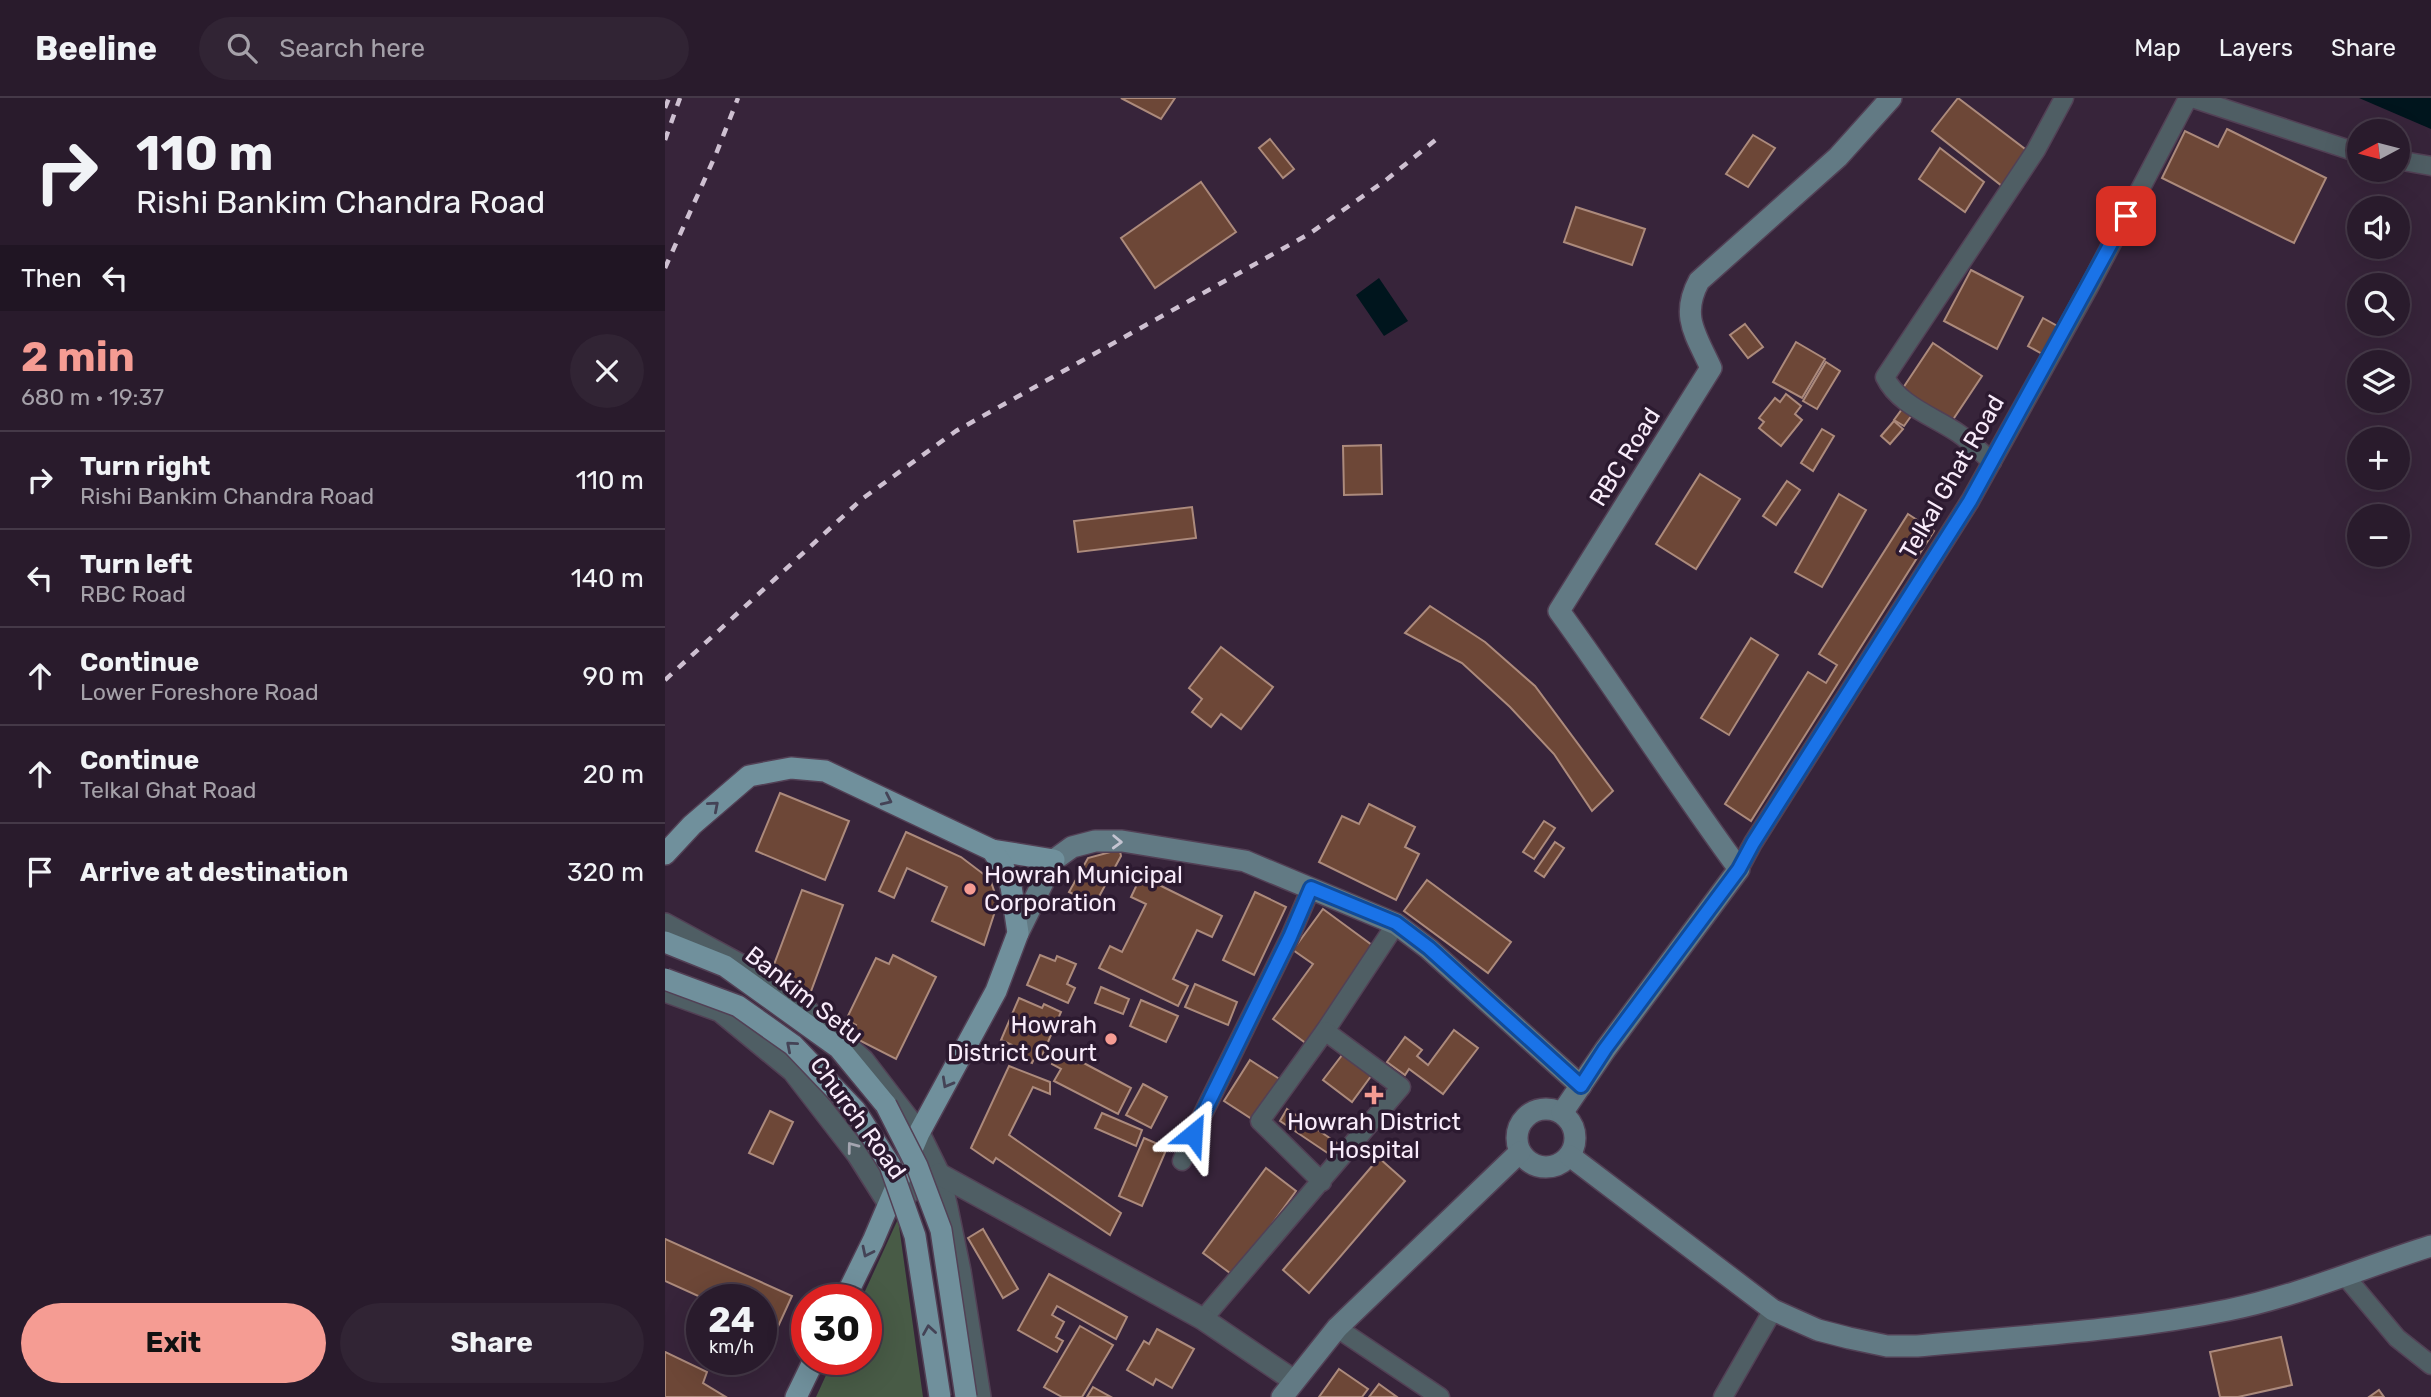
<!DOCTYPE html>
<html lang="en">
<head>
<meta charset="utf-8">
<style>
	:root { --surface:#291b2c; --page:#312434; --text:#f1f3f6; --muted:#a5a1a9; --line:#453948; --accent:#f59c93 }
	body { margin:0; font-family:Rubik,sans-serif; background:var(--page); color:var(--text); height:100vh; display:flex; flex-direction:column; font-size:26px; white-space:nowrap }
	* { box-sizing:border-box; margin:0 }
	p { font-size:23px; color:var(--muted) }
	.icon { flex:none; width:38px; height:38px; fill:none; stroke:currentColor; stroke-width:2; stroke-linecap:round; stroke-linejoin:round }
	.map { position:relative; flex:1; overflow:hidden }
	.side { display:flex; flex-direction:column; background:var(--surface); width:665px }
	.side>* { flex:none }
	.guide { background:#291b2c; color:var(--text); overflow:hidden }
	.needle { width:46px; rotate:263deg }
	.controls { position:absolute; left:1682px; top:21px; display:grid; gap:14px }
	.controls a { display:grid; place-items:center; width:63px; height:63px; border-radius:50%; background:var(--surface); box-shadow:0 7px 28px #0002,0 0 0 2px var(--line); font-size:35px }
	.speed { position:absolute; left:21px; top:1186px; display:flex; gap:14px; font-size:35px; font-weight:700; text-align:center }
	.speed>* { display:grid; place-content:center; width:91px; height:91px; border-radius:50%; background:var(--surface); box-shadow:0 7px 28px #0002,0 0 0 2px var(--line); line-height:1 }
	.speed small { font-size:18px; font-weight:400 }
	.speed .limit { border:10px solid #d22; background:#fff; color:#111 }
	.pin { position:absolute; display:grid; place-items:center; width:60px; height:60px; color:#fff; margin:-30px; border-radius:14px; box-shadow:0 4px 10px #0006 }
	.me { position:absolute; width:77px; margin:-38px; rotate:27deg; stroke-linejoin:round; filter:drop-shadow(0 0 5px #0008) }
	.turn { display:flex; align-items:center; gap:24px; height:147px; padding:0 21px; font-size:32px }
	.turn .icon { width:91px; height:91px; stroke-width:2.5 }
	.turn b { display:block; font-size:49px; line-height:60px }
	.then { display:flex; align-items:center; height:66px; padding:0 21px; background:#0003; gap:14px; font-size:26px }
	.round { display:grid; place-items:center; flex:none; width:74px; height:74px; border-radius:37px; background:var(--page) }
	.overview { display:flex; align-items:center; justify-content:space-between; height:119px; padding:0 21px }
	h1 { font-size:42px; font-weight:700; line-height:52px; color:var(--accent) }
	.primary-button { display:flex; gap:14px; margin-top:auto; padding:14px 21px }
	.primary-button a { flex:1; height:80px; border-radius:42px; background:var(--accent); color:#111; font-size:28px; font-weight:700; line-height:80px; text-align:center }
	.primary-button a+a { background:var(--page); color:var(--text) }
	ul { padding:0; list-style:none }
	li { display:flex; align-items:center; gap:21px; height:98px; padding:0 21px; border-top:2px solid var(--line) }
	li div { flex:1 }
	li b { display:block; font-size:26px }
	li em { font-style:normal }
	header { display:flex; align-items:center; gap:42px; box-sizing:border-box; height:98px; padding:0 35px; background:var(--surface); border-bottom:2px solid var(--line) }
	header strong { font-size:33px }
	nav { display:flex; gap:38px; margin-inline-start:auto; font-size:24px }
	.search { width:490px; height:63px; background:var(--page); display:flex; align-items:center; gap:18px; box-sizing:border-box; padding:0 24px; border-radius:38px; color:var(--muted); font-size:26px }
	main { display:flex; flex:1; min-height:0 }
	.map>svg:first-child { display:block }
</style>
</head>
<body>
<header>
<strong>Beeline</strong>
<div class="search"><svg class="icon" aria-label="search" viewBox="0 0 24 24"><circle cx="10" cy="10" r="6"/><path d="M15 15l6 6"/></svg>Search here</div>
<nav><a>Map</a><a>Layers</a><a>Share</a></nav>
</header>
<main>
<section class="side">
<div class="guide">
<div class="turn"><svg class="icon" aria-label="right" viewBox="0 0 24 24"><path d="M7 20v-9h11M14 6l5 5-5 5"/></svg><div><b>110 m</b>Rishi Bankim Chandra Road</div></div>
<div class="then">Then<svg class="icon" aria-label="left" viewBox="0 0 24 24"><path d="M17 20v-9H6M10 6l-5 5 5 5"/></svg></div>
</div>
<div class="overview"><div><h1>2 min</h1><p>680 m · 19:37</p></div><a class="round"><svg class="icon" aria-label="close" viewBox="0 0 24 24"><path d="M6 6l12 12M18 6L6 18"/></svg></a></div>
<ul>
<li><svg class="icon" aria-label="right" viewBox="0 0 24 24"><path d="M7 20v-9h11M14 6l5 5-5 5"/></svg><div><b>Turn right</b><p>Rishi Bankim Chandra Road</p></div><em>110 m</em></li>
<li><svg class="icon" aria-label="left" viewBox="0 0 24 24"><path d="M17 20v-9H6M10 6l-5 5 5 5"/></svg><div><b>Turn left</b><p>RBC Road</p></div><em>140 m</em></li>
<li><svg class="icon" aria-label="ahead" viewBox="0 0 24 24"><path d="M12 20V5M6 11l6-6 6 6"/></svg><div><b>Continue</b><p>Lower Foreshore Road</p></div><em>90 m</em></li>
<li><svg class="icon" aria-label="ahead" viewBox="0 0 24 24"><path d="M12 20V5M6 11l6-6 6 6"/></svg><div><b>Continue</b><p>Telkal Ghat Road</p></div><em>20 m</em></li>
<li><svg class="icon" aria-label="arrive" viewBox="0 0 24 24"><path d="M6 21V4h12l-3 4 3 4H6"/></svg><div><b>Arrive at destination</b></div><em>320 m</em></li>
</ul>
<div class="primary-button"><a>Exit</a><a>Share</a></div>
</section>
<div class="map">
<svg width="1766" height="1299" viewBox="0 0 1766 1299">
	<rect width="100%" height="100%" fill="#37243a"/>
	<polygon fill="#485b46" points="233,1121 258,1299 151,1299 168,1262 201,1262 201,1202 196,1202"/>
	<g fill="#00151d">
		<polygon points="1694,0 1766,0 1766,31"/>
		<polygon points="714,180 743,223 719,238 691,197"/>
	</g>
	<g fill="#6d4737" stroke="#ac8a7c" stroke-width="2">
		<polygon points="456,0 510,0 496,21"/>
		<polygon points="1293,0 1364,54 1337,88 1267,33"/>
		<polygon points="1562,31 1661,80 1629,145 1497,80 1520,33 1553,49"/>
		<polygon points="1088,37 1110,50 1083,89 1061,76"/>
		<polygon points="605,41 629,71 618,80 594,50"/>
		<polygon points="1275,50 1319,84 1300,114 1254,81"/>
		<polygon points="536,84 571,134 490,190 456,140"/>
		<polygon points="911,109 980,131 967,167 899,144"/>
		<polygon points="1306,172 1358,199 1332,251 1279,223"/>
		<polygon points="1378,220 1394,229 1379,257 1363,248"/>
		<polygon points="1080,226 1098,249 1083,260 1065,237"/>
		<polygon points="1131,244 1160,261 1137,300 1108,284"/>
		<polygon points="1268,245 1317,278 1285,326 1236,293"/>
		<polygon points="1161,264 1175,273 1152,311 1138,303"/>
		<polygon points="1121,296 1136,308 1130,316 1137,322 1116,348 1094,330 1099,324 1094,320 1110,300 1115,304"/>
		<polygon points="1240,307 1249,314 1239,328 1229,322"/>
		<polygon points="1229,323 1238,331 1225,346 1216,338"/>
		<polygon points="1157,331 1169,338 1148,373 1136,365"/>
		<polygon points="716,347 717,396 679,397 678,348"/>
		<polygon points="1035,376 1075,401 1031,471 991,446"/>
		<polygon points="1122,383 1135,392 1111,427 1098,418"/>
		<polygon points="1174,396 1201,412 1157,489 1130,474"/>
		<polygon points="527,409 531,440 413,454 409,423"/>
		<polygon points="1243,416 1269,433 1086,723 1060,706 1143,574 1161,585 1172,567 1154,556"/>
		<polygon points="765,508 820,544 870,588 948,693 927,713 889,656 845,609 797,565 740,535"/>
		<polygon points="1086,540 1113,557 1064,637 1036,620"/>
		<polygon points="556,549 608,589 576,631 556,616 546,629 527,614 537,601 524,590"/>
		<polygon points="115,695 184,723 160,782 91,753"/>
		<polygon points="704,706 750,729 740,749 754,756 731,802 654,764 677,718 694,726"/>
		<polygon points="879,723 890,730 869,761 858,754"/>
		<polygon points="241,734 296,759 325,781 333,804 319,847 267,823 282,789 242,770 229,800 214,793"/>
		<polygon points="890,744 899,750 879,779 870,773"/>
		<polygon points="449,753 455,753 456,758 430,806 404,794 423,760"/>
		<polygon points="476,778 557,818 547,839 532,832 508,881 523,888 513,908 434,870 445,848 457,854 481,806 466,799"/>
		<polygon points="762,782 846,844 823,875 739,813"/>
		<polygon points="137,792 178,807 145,896 104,880"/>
		<polygon points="590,794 621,809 589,877 558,862"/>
		<polygon points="658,811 711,850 642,946 608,921 648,866 628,852"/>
		<polygon points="228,857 271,879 231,961 186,938 191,927 181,922 211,860 224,866"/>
		<polygon points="375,857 390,863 392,858 411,866 402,886 410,890 403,905 362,887"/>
		<polygon points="530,886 572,904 563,927 520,909"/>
		<polygon points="436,889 464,901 458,916 430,905"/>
		<polygon points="354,900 377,910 379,906 396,914 376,960 371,957 367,965 343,955 347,947 336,942"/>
		<polygon points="476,902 513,918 501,944 465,928"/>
		<polygon points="789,932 813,950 778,996 744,971 740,977 722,964 740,939 757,952 752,958 763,967"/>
		<polygon points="394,952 466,990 453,1016 389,983 396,971 387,966"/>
		<polygon points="681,952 709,974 687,1004 658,982"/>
		<polygon points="585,962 616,982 590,1023 559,1003"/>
		<polygon points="344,968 385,984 385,996 368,989 344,1037 456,1115 445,1137 331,1060 328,1065 306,1050"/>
		<polygon points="478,986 502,999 486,1030 461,1017"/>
		<polygon points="622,1011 672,1045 664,1056 615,1023"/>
		<polygon points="105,1013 128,1024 108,1066 84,1055"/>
		<polygon points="437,1015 477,1032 471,1048 430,1030"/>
		<polygon points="479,1040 502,1050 477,1108 454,1098"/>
		<polygon points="714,1060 740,1083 644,1195 618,1172"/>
		<polygon points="601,1070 631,1093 569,1178 538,1155"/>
		<polygon points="318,1131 353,1191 338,1200 303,1140"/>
		<polygon points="0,1141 127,1198 111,1233 96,1227 96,1202 42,1202 0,1183"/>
		<polygon points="384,1176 462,1219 451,1241 392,1208 387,1217 399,1224 391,1239 398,1243 392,1254 353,1232"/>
		<polygon points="415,1228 448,1247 417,1299 397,1299 379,1289"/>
		<polygon points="492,1231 529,1251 507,1290 491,1281 488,1287 462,1272 479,1243 484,1246"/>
		<polygon points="1616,1239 1627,1287 1573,1299 1555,1299 1545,1254"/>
		<polygon points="0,1254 42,1274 38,1285 61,1299 0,1299"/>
		<polygon points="674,1271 703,1291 697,1299 654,1299"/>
		<polygon points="714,1286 732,1299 704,1299"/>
		<polygon points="428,1289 446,1299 422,1299"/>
		<polygon points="1714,1292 1719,1299 1704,1299"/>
	</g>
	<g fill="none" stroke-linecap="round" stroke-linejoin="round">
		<g stroke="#524055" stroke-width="21">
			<g id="minor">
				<polyline points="1527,0 1694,55"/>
				<polyline points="1732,62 1766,68"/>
				<path d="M 1327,364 C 1316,354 1305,343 1293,335 C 1270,319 1233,307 1220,279 L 1371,52 L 1399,0"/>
				<polyline points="1074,771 1088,745 1305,403 1424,189 1523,0"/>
				<polyline points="660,933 731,826"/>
				<polyline points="517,1063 528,1036 625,839 646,790"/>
				<polyline points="1680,1178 1732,1240 1766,1267"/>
				<polyline points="538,1221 736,989 660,933 595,1023 657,1084"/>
				<polyline points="672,1230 775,1299"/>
				<polyline points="1058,1299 1108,1212"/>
			</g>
		</g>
		<g stroke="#524055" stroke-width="24">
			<g id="tertiary">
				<polyline points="0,826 96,878 137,908 198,962 254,1035 274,1076 282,1110 295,1173 315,1299"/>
				<polyline points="0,893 55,913 128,973 193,1057 224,1106 273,1077"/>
				<polyline points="274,1076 538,1221 628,1282"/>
			</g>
		</g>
		<g stroke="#524055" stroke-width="24">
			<g id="secondary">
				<polyline points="353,835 389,762 407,749 430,743 457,743 580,763 731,826 764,851 916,988"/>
				<circle cx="881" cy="1040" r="29"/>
				<path d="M 897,1015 L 940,952 L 1074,771 C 1012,687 956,598 894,513 L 1046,270 C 1031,237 1015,218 1034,183 L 1173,59 L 1226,0"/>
				<path d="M 905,1058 L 1108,1212 L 1153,1232 L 1184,1240 L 1222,1248 L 1252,1248 C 1356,1238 1461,1233 1563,1212 C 1633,1198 1699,1169 1766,1148"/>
				<polyline points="617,1299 672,1230 855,1054"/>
			</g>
		</g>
		<g stroke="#524055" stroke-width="24">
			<g id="primary">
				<polyline points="327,752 389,762"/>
				<polyline points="0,756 27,727 84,678 126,670 160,673 327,752 338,768 346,788 353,835 331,893 254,1035 208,1143 179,1202"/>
				<polyline points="0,844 60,868 174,950 221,1007"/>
				<polyline points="131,1299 149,1262"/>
			</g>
		</g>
		<use href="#minor" stroke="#4f5e64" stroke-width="18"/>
		<use href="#tertiary" stroke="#4f5e64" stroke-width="21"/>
		<use href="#secondary" stroke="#627a84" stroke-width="21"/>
		<use href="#primary" stroke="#70909c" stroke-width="21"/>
		<g stroke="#cec0d1" stroke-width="4.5" stroke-dasharray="9 9" stroke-linecap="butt">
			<polyline points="0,10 4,0"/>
			<polyline points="0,42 15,0"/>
			<polyline points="0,170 51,56 73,0"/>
			<polyline points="0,582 197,401 291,333 644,136 721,82 773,40"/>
		</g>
		<g stroke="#524055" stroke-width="24" stroke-linecap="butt">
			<g id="primary-bridge">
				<polyline points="0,881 73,908 128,947 190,1012 225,1067 250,1138 275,1299"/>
				<polyline points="221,1007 252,1068 276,1132 301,1299"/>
			</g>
		</g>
		<use href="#primary-bridge" stroke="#70909c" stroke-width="21"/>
	</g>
	<defs><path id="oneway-chevron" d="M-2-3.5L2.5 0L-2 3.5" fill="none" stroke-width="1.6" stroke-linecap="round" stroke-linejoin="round" transform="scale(1.75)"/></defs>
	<g stroke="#444356">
		<use href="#oneway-chevron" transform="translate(222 702) rotate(25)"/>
		<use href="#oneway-chevron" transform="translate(49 708) rotate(-41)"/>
		<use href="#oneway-chevron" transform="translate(126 948) rotate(-139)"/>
		<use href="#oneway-chevron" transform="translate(282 985) rotate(119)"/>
		<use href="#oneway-chevron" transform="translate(202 1154) rotate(116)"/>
		<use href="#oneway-chevron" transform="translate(264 1232) rotate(-99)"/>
	</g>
	<use stroke="#c4c4d1" href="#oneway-chevron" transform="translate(452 744) rotate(2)"/>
	<use stroke="#a4a5b0" href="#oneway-chevron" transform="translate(187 1049) rotate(-127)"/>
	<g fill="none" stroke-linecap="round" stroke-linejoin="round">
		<g stroke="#114b97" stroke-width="18">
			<polyline id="route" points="528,1036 625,839 646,790 731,825 764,850 916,988 940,951 1074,771 1088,745 1305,403 1461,118"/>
		</g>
		<use href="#route" stroke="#1a73e8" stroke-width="12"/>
	</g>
	<g fill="#f59c93" stroke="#2c1a30" stroke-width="2.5">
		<circle cx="305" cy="791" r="7"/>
		<circle cx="446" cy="941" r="7"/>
		<path d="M705.5 986.5h7v7h7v7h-7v7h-7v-7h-7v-7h7z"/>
	</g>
	<g text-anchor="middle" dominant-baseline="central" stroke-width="7" stroke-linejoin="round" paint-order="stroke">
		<g font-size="24" fill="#f9ecfb" stroke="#2c1a30">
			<text transform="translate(960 359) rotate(-58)">RBC Road</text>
			<text transform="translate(1287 379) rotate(-60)">Telkal Ghat Road</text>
			<text transform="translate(139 897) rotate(38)">Bankim Setu</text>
			<text transform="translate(193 1020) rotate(54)">Church Road</text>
		</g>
		<g font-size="24" fill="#f9ecfb" stroke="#2c1a30" text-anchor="start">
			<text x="319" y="777">Howrah Municipal<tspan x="319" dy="28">Corporation</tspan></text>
			<text x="432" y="927" text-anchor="end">Howrah<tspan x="432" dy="28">District Court</tspan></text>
			<text x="709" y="1024" text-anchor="middle">Howrah District<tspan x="709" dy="28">Hospital</tspan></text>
		</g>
	</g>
</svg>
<div class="controls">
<a><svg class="needle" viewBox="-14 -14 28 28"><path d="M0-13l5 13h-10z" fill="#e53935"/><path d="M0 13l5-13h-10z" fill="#a5a1a9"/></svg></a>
<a><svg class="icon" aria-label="sound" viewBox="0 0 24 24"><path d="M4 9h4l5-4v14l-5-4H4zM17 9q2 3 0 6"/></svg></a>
<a><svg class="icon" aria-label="search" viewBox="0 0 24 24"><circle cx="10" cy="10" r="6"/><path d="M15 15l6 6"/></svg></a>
<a><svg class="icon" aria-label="layers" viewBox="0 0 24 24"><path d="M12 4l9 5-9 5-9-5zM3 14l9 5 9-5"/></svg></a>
<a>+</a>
<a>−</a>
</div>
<div class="speed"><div>24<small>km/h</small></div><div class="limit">30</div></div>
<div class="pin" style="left:1461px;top:118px;background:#d93025"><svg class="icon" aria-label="arrive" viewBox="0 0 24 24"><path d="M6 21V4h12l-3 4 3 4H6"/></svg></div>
<svg class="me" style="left:528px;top:1036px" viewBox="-20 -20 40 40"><path d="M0-17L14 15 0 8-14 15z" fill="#1a73e8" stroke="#fff" stroke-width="4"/></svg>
</div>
</main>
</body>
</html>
